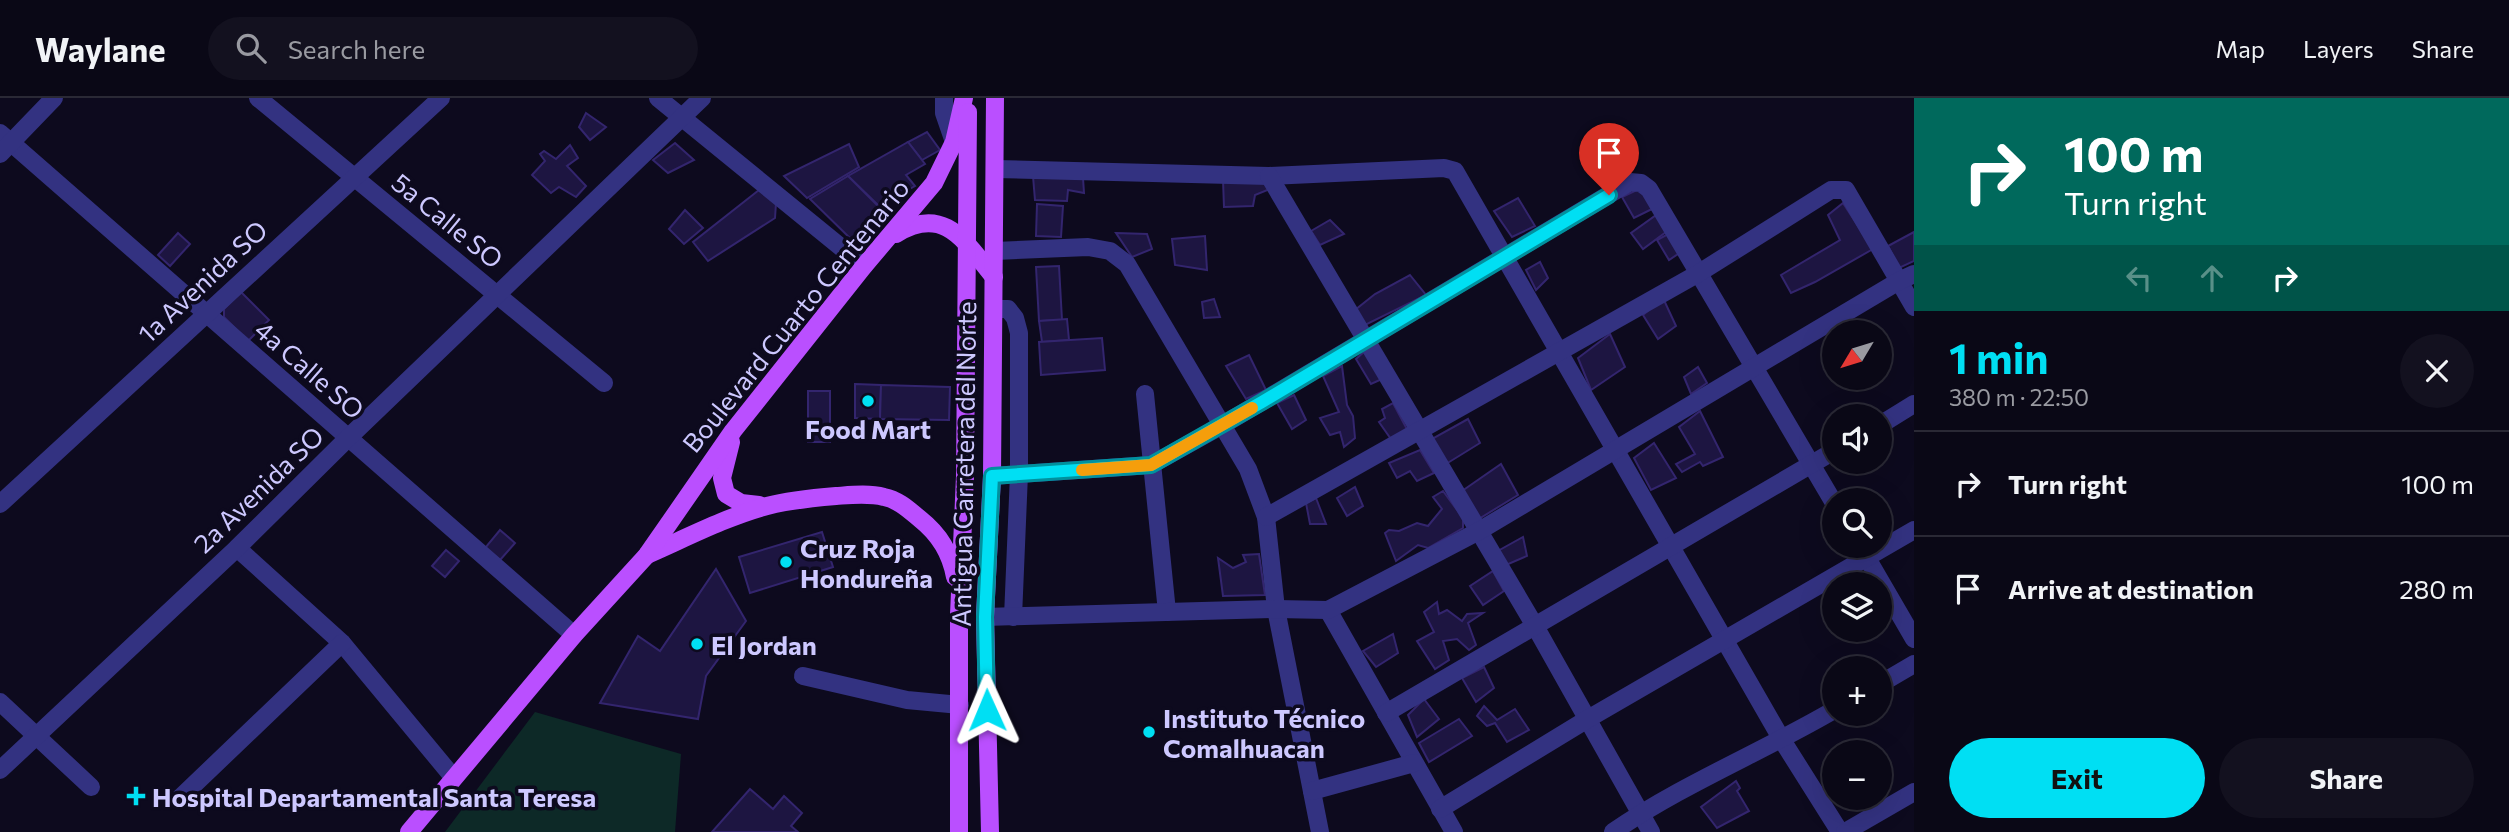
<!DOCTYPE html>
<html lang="en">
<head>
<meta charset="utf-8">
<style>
	:root { --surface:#0a0816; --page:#13111f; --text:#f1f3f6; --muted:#999aa1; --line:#2a2935; --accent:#00dff3 }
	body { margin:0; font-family:Commissioner,sans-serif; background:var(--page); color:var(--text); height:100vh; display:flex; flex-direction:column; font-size:26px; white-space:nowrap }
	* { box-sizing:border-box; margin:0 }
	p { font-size:23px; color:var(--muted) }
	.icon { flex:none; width:38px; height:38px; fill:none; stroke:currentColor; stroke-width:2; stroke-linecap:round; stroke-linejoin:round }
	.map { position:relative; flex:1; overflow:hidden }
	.drawer { display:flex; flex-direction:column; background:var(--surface); width:595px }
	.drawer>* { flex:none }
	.hud { background:#00695c; color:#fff; overflow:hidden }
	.needle { width:46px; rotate:232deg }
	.buttons { position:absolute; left:1822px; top:222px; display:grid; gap:14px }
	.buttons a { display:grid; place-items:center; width:70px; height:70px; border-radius:50%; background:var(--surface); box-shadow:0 7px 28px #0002,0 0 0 2px var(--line); font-size:35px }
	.pin { position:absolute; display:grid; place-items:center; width:60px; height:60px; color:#fff; margin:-72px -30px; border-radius:50% 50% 50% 0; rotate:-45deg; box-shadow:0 0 7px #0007 }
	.pin .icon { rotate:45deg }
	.me { position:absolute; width:77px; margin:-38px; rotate:359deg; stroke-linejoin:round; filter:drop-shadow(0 0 5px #0008) }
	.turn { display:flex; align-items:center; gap:24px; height:147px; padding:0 35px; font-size:32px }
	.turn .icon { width:91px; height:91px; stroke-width:2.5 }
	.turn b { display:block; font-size:49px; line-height:60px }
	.lanes { display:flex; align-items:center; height:66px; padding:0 35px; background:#0003; justify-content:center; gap:35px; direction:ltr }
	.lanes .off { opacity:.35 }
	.round { display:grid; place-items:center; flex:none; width:74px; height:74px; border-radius:37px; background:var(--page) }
	.head { display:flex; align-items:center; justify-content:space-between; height:119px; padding:0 35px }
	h1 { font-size:42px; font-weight:700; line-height:52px; color:var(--accent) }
	.button { display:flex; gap:14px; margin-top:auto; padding:14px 35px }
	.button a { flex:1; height:80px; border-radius:42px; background:var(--accent); color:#111; font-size:28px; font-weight:700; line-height:80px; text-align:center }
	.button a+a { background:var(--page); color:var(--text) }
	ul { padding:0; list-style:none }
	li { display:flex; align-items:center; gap:21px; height:105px; padding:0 35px; border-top:2px solid var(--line) }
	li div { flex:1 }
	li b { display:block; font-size:26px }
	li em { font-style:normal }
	header { display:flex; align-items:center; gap:42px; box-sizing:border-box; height:98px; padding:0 35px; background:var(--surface); border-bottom:2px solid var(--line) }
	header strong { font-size:33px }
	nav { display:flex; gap:38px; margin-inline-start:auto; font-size:24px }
	.search { width:490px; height:63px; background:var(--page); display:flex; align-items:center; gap:18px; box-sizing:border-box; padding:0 24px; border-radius:38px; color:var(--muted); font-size:26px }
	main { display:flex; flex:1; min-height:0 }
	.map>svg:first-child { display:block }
</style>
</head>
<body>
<header>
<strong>Waylane</strong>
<div class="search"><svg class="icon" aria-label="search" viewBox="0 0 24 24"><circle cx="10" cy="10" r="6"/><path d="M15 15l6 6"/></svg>Search here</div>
<nav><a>Map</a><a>Layers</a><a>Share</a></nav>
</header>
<main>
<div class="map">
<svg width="1914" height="734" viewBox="0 0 1914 734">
	<rect width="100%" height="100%" fill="#0d0a1e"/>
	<polygon fill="#0d2927" points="535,614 681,656 675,734 445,734"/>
	<g fill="#1d1541" stroke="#33256e" stroke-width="2">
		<polygon points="586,15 606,29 590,42 579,29"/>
		<polygon points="927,34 940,52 922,62 908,44"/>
		<polygon points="908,44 925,66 906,77 915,88 879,108 848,78"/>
		<polygon points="675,45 694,62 668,75 653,62"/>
		<polygon points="849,46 859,69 807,100 784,78"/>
		<polygon points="570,47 578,60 567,68 586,88 576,99 559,89 551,95 532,77 545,63 540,56 544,53 556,61"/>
		<polygon points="848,78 885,115 855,145 810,101"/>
		<polygon points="1033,78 1083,80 1084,95 1068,92 1067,103 1035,102"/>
		<polygon points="1223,82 1267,83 1270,91 1255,97 1253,108 1224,109"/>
		<polygon points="1641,90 1654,110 1634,120 1622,99"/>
		<polygon points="759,92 776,105 775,120 708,163 693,144"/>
		<polygon points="1518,100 1535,128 1512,139 1494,113"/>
		<polygon points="1843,105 1873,151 1815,184 1791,195 1781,177 1840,142 1828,117"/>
		<polygon points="1037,106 1063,108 1061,139 1036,138"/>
		<polygon points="685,112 703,130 684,146 669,131"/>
		<polygon points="1659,115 1670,131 1643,151 1631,135"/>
		<polygon points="1330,122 1344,136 1320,147 1311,133"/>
		<polygon points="1672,134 1684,152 1669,162 1657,142"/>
		<polygon points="1914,134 1914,163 1899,170 1888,148"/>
		<polygon points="178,135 190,146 170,168 158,157"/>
		<polygon points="1116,135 1147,136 1152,151 1132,159"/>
		<polygon points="1205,138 1207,172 1175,167 1172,141"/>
		<polygon points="1540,164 1548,180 1536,192 1526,172"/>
		<polygon points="1059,168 1062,222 1039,223 1036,169"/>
		<polygon points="1410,177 1426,197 1365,227 1355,212 1375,196"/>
		<polygon points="241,194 269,222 248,243 224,219 224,211"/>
		<polygon points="1663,200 1676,228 1658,241 1643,217"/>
		<polygon points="1214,201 1220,219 1204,220 1202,204"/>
		<polygon points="1067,221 1069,242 1042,244 1039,223"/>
		<polygon points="1610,236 1625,269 1591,292 1578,260"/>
		<polygon points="1102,240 1105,272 1041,277 1039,244"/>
		<polygon points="1365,253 1382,281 1371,286 1356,261"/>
		<polygon points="1249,257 1266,292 1246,301 1226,268"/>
		<polygon points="1342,268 1347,307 1353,318 1355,340 1344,349 1340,334 1330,337 1320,320 1339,314 1323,278"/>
		<polygon points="1698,269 1707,285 1691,296 1684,279"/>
		<polygon points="855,286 881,287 880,321 855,320"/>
		<polygon points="881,287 950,289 949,322 880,321"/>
		<rect x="808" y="293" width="22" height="51"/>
		<polygon points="1294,297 1306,322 1292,331 1277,305"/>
		<polygon points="1393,305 1409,335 1393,344 1379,324 1385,320 1382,311"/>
		<polygon points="1700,313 1723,359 1703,368 1700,364 1682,374 1676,366 1695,356 1679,329"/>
		<polygon points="1468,321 1480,345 1446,366 1430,342"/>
		<polygon points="1654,345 1676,380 1651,392 1634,360"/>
		<polygon points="1420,352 1434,375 1417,383 1410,373 1397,380 1389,365"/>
		<polygon points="1501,366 1518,397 1477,422 1462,393"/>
		<polygon points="1355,389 1363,408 1347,418 1337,400"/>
		<polygon points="1443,393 1463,420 1463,430 1428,450 1418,447 1396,463 1385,435 1389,432 1399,433 1417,425 1428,428 1442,411 1433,399"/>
		<polygon points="1316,400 1326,426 1310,426 1306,405"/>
		<polygon points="500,432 515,445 500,462 485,450"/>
		<polygon points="822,434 833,469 750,495 739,459"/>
		<polygon points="1523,439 1527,458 1506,467 1496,454"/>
		<polygon points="446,452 459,463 445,479 432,468"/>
		<polygon points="1259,456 1265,497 1223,498 1218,460 1233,470 1246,464 1243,457"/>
		<polygon points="716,471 746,523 706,578 698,621 600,605 638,538 660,553"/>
		<polygon points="1493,473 1504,493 1483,507 1470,488"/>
		<polygon points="1437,504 1439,516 1447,512 1462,523 1467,516 1483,515 1468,525 1476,547 1469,552 1457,541 1443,543 1449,562 1435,571 1417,543 1434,534 1424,514"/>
		<polygon points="1393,536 1398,555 1376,569 1363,553"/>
		<polygon points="1484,569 1494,590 1476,604 1462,580"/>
		<polygon points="1424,601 1439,621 1417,639 1408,617"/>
		<polygon points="1484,608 1497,622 1515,611 1529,632 1507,644 1495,625 1487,628 1477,618"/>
		<polygon points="1459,621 1472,638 1429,664 1419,645"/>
		<polygon points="1736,683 1740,690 1737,693 1749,713 1717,730 1701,709"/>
		<polygon points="750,691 773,711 784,698 802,715 791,728 798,734 712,734"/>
	</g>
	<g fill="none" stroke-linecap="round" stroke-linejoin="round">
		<g stroke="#333281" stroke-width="18">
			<polyline points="258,0 604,285"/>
			<polyline points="658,0 864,168"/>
			<polyline points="944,0 944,15 954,44"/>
			<polyline points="0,35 574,537"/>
			<polyline points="0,56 54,0"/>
			<polyline points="995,71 1269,78 1444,70 1455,73 1782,642 1840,734"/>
			<polyline points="1269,78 1535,528 1651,734"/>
			<polyline points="995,153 1088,149 1110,153 1127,166 1248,371 1266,419 1276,511 1320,734"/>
			<polyline points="994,211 1008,211 1015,220 1019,235 1019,376 1013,519"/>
			<polyline points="1145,296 1167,514"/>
			<polyline points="1880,327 1914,306"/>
			<polyline points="992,378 1151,367 1221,328 1630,84 1641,85 1649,91 1834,405"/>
			<polyline points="0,406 441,0"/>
			<polyline points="1266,419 1699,175 1831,92 1846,92 1914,209"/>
			<polyline points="1860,448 1914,541"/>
			<polyline points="237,450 342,545 453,679"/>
			<polyline points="1328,512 1454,734"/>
			<polyline points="985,519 1276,511 1328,512 1479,433 1899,183 1914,176"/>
			<polyline points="803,578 907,602 960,607"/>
			<polyline points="1880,586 1914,566"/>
			<polyline points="0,604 91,689"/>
			<polyline points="1386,615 1834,353"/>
			<polyline points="0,672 237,450 348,340 702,0"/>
			<polyline points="1312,693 1414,665"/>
			<polyline points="180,700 342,545"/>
			<polyline points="1440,711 1586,622 1914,432"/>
			<path d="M 1613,734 C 1681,687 1762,654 1834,612"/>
			<polyline points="1845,734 1914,694"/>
		</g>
		<g stroke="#ba4fff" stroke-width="18">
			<path d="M 896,136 C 945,106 965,144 994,179"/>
			<polyline points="731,344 722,380 726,396 741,405 759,407"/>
			<path d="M 647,457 C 686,440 726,419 767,408 C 790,402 812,400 836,398 C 851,397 869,395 884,399 C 899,402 909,412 920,421 C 939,436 951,456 955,479"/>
			<polyline points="409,734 574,537 647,457 733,333 864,168 934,85 954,44 964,0"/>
			<polyline points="959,734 959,517 965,378 968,14"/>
			<polyline points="990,734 985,519 992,378 995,0"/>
		</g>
	</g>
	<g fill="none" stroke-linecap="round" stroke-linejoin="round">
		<g stroke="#00919e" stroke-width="18">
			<polyline id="route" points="987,612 985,519 992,378 1151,367 1262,304 1609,97"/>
		</g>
		<use href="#route" stroke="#00dff3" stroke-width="12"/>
		<polyline stroke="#f59e0b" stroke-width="12" points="1082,372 1151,367 1252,310"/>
	</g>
	<g fill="#00dff3" stroke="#0d0a1e" stroke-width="2.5">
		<circle cx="868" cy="303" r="7"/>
		<circle cx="786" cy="464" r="7"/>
		<circle cx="697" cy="546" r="7"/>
		<circle cx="1149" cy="634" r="7"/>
		<path d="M132.5 687.5h7v7h7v7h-7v7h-7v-7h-7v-7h7z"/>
	</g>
	<g text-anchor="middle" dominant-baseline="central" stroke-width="7" stroke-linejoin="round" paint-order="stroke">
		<g font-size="26" fill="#cdc8ff" stroke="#0d0a1e">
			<text transform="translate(448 122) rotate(39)">5a Calle SO</text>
			<text transform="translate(202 183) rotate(-43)">1a Avenida SO</text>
			<text transform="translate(795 217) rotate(-51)">Boulevard Cuarto Centenario</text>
			<text transform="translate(310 271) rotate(41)">4a Calle SO</text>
			<text transform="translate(963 366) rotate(-89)">Antigua Carretera del Norte</text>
			<text transform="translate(258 391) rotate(-44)">2a Avenida SO</text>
		</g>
		<g font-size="26" font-weight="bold" fill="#cdc8ff" stroke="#0d0a1e" text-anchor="start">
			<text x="868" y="330" text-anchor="middle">Food Mart</text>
			<text x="800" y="449">Cruz Roja<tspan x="800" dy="30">Hondureña</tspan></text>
			<text x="711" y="546">El Jordan</text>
			<text x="1163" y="619">Instituto Técnico<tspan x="1163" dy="30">Comalhuacan</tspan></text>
			<text x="152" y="698">Hospital Departamental Santa Teresa</text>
		</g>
	</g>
</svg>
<div class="buttons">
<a><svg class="needle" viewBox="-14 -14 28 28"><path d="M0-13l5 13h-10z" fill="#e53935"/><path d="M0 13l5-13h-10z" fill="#999aa1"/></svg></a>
<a><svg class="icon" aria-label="sound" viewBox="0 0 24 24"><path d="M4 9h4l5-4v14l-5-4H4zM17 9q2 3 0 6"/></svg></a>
<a><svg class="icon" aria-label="search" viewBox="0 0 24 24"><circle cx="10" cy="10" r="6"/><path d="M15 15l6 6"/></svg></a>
<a><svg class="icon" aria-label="layers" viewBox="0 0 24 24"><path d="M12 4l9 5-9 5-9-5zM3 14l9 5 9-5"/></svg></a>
<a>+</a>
<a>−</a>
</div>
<div class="pin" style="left:1609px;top:97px;background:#d93025"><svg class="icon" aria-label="arrive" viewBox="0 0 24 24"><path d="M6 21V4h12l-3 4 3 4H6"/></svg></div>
<svg class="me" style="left:987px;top:612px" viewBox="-20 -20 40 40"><path d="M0-17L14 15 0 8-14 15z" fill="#00dff3" stroke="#fff" stroke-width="4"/></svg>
</div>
<section class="drawer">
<div class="hud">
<div class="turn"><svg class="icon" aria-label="right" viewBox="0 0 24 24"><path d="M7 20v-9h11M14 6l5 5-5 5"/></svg><div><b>100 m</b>Turn right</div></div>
<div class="lanes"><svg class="icon off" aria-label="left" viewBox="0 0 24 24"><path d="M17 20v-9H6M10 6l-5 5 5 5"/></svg><svg class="icon off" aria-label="ahead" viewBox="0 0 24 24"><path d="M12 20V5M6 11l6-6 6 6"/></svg><svg class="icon" aria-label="right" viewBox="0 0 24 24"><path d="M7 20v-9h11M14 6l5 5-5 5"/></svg></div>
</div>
<div class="head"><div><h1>1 min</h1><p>380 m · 22:50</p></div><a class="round"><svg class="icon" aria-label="close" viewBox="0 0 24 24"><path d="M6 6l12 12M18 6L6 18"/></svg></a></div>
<ul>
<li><svg class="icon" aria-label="right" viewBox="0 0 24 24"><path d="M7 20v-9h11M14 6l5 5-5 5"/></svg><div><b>Turn right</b></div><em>100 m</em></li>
<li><svg class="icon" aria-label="arrive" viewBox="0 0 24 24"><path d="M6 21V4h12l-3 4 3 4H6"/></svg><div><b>Arrive at destination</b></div><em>280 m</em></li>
</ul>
<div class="button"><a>Exit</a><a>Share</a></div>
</section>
</main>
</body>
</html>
